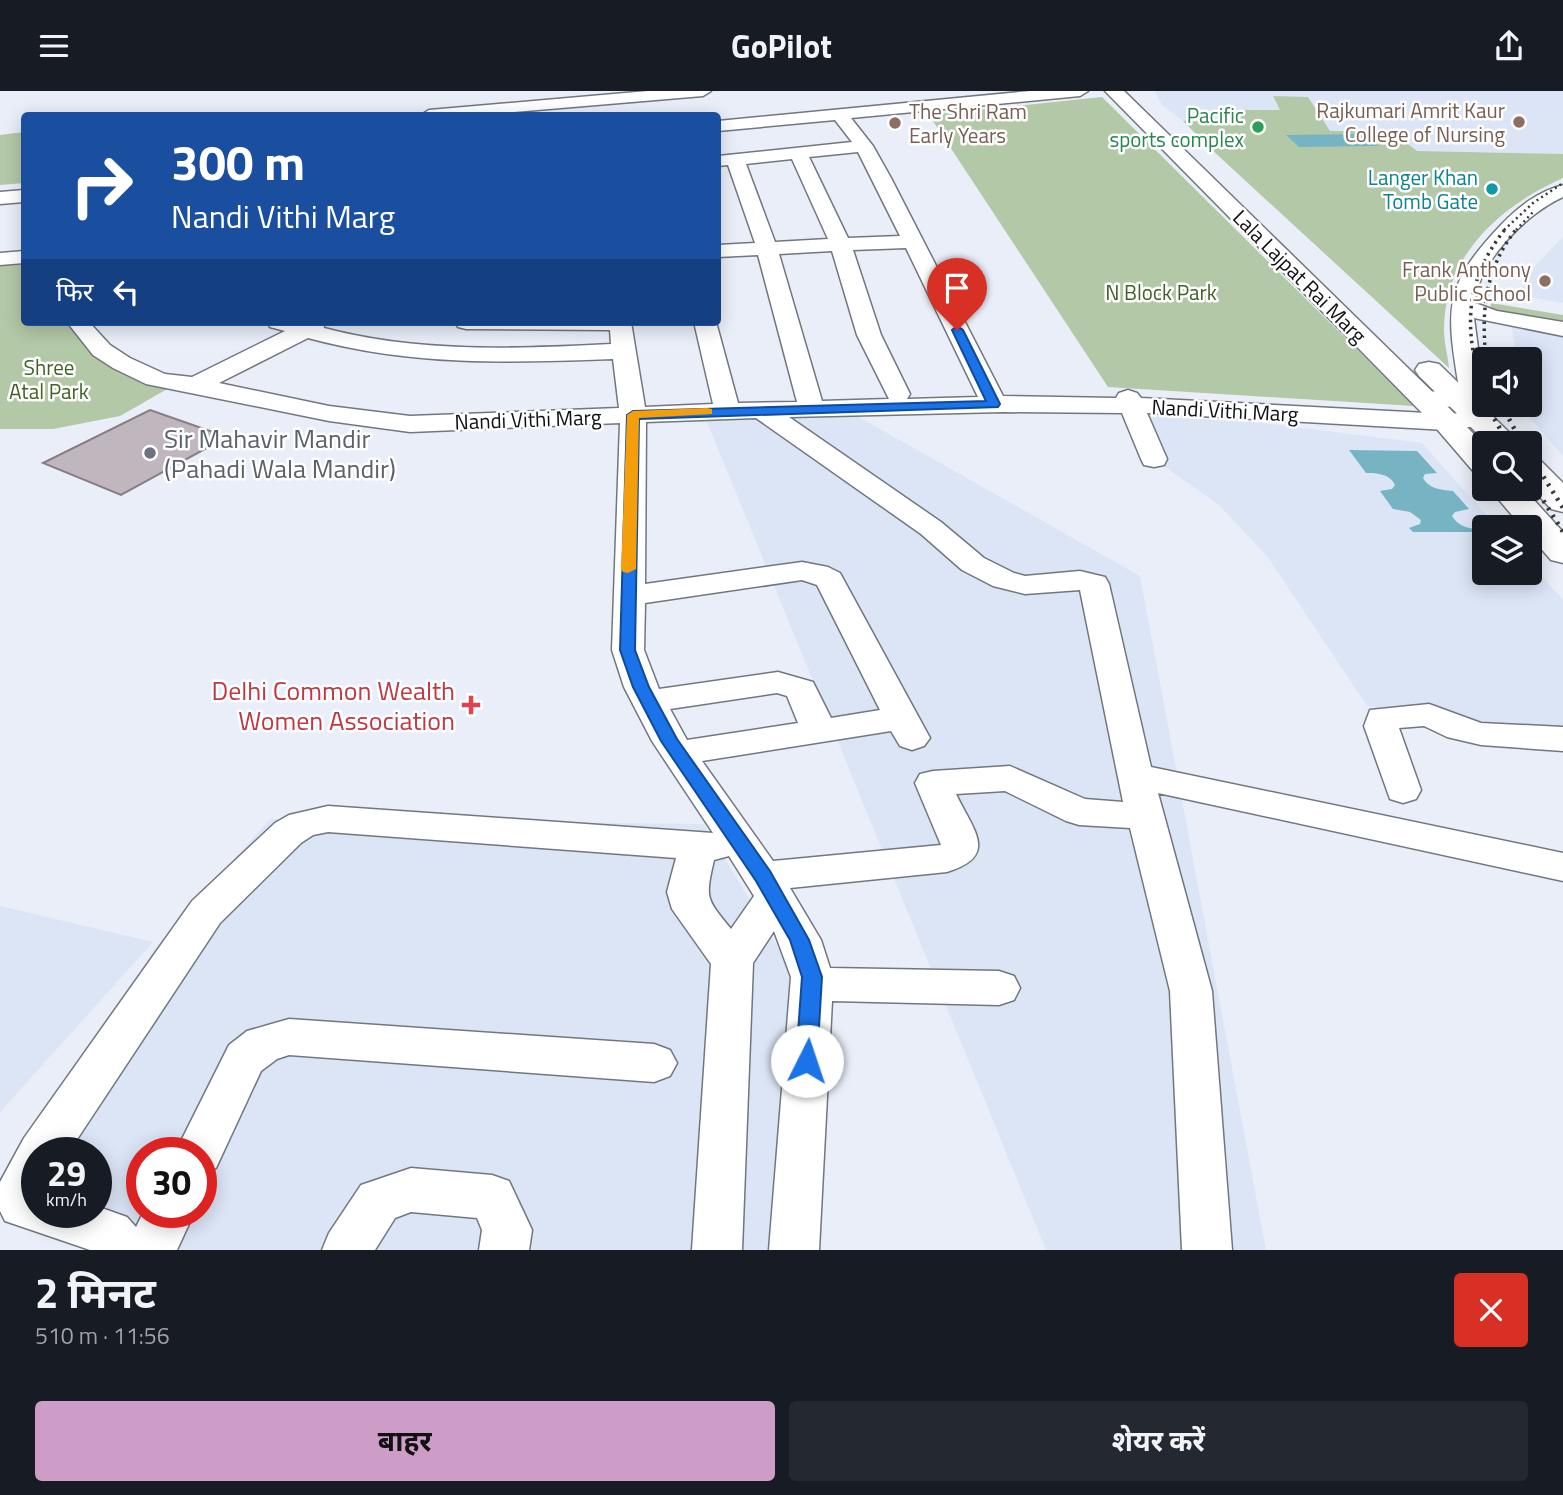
<!DOCTYPE html>
<html lang="hi">
<head>
<meta charset="utf-8">
<style>
	:root { --surface:#171b24; --page:#242831; --text:#f1f3f6; --muted:#9ea1a6; --accent:#cd9cc7 }
	body { margin:0; font-family:"Titillium Web","Noto Sans Devanagari",sans-serif; background:var(--page); color:var(--text); height:100vh; display:flex; flex-direction:column; font-size:26px; white-space:nowrap }
	* { box-sizing:border-box; margin:0 }
	p { font-size:23px; color:var(--muted) }
	.icon { flex:none; width:38px; height:38px; fill:none; stroke:currentColor; stroke-width:2; stroke-linecap:round; stroke-linejoin:round }
	.map { position:relative; height:1159px; overflow:hidden }
	.details { display:flex; flex-direction:column; background:var(--surface); flex:1 }
	.details>* { flex:none }
	.hud { position:absolute; left:21px; top:21px; width:700px; height:214px; border-radius:7px; box-shadow:0 4px 18px #0003; background:#1a4fa0; color:#fff; overflow:hidden }
	.fabs { position:absolute; left:1472px; top:256px; display:grid; gap:14px }
	.fabs a { display:grid; place-items:center; width:70px; height:70px; border-radius:7px; background:var(--surface); box-shadow:0 4px 18px #0003; font-size:35px }
	.speed { position:absolute; left:21px; top:1046px; display:flex; gap:14px; font-size:35px; font-weight:700; text-align:center }
	.speed>* { display:grid; place-content:center; width:91px; height:91px; border-radius:50%; background:var(--surface); box-shadow:0 4px 18px #0003; line-height:1 }
	.speed small { font-size:18px; font-weight:400 }
	.speed .limit { border:10px solid #d22; background:#fff; color:#111 }
	.pin { position:absolute; display:grid; place-items:center; width:60px; height:60px; color:#fff; margin:-72px -30px; border-radius:50% 50% 50% 0; rotate:-45deg; box-shadow:0 0 7px #0007 }
	.pin .icon { rotate:45deg }
	.me { position:absolute; width:77px; margin:-38px; rotate:4deg; stroke-linejoin:round; filter:drop-shadow(0 0 5px #0008) }
	.turn { display:flex; align-items:center; gap:24px; height:147px; padding:0 35px; font-size:32px }
	.turn .icon { width:91px; height:91px; stroke-width:2.5 }
	.turn b { display:block; font-size:49px; line-height:60px }
	.then { display:flex; align-items:center; height:66px; padding:0 35px; background:#0003; gap:14px; font-size:26px }
	.round { display:grid; place-items:center; flex:none; width:74px; height:74px; border-radius:7px; background:var(--page) }
	.overview { display:flex; align-items:center; justify-content:space-between; height:119px; padding:0 35px }
	h1 { font-size:42px; font-weight:700; line-height:52px }
	.primary-button { display:flex; gap:14px; margin-top:auto; padding:14px 35px }
	.primary-button a { flex:1; height:80px; border-radius:7px; background:var(--accent); color:#111; font-size:28px; font-weight:700; line-height:80px; text-align:center }
	.primary-button a+a { background:var(--page); color:var(--text) }
	header { display:flex; justify-content:space-between; align-items:center; height:91px; padding:0 35px; background:var(--surface); font-size:32px; font-weight:700 }
	.map>svg:first-child { display:block }
</style>
</head>
<body>
<header><svg class="icon" aria-label="menu" viewBox="0 0 24 24"><path d="M4 6h16M4 12h16M4 18h16"/></svg>GoPilot<svg class="icon" aria-label="share" viewBox="0 0 24 24"><path d="M12 15V3M7 8l5-5 5 5M5 13v7h14v-7"/></svg></header>
<div class="map">
<svg width="1563" height="1159" viewBox="0 0 1563 1159">
	<rect width="100%" height="100%" fill="#e9eef8"/>
	<g fill="#dbe5f6" fill-rule="evenodd">
		<polygon points="1155,0 1563,0 1563,63 1417,60 1391,40 1330,40 1273,6 1281,20 1239,19 1244,32 1183,30 1162,14"/>
		<polygon points="1563,146 1563,212 1519,204 1535,175"/>
		<polygon points="1511,234 1563,243 1563,365 1530,327 1528,313 1530,268 1518,268"/>
		<polygon points="841,316 1140,485 1266,1159 1046,1159 703,321"/>
		<polygon points="1140,324 1261,332 1422,352 1497,436 1484,436 1484,481 1530,481 1530,472 1563,509 1563,645 1468,636 1435,623 1367,615 1267,465 1219,414 1161,373"/>
		<path d="M 270,728 L 704,733 L 792,880 L 776,1159 L 108,1159 L 1,1106 L 155,857 ZM 37,1062 L 96,1062 L 96,1122 L 37,1122 ZM 142,1062 L 201,1062 L 201,1122 L 142,1122 Z"/>
		<polygon points="0,815 153,851 0,1021"/>
	</g>
	<g fill="#b3c8a7">
		<path d="M 1273,5 L 1308,6 L 1330,40 L 1391,40 L 1417,60 L 1563,63 L 1563,87 C 1500,115 1444,164 1444,239 C 1444,252 1448,265 1449,277 L 1211,58 L 1183,30 L 1243,31 L 1239,19 L 1280,19 Z"/>
		<polygon points="1102,6 1414,315 1108,296 929,24"/>
		<polygon points="24,41 24,92 0,94 0,44"/>
		<polygon points="24,167 24,231 73,231 87,257 121,280 169,297 120,325 53,338 0,338 0,170"/>
		<polygon points="1491,212 1563,224 1563,234 1490,220"/>
	</g>
	<g fill="#77b4c3">
		<polygon points="1364,43 1378,55 1299,56 1286,44"/>
		<path d="M 1349,359 L 1417,360 L 1437,382 L 1425,383 L 1423,387 C 1429,398 1441,399 1453,400 L 1469,418 L 1455,421 L 1452,425 C 1459,437 1472,438 1484,439 L 1484,441 L 1413,441 L 1409,437 L 1420,433 L 1421,429 L 1410,421 L 1393,418 L 1380,400 L 1392,398 L 1395,394 C 1390,383 1377,382 1366,382 Z"/>
	</g>
	<polygon fill="#c0b6be" stroke="#877e86" stroke-width="2" points="150,319 227,346 121,404 43,372"/>
	<g fill="none" stroke-linecap="round" stroke-linejoin="round">
		<g stroke="#72777f" stroke-width="3">
			<g id="minor">
				<polygon points="648,0 711,0 703,5 480,24 421,24 429,19"/>
				<path d="M 1030,0 L 1088,0 L 1080,5 L 851,27 L 873,55 L 891,87 L 1003,305 L 1116,307 L 1119,302 L 1128,299 L 1137,302 L 1141,307 L 1446,323 L 1476,321 L 1485,324 L 1489,329 L 1485,334 L 1446,339 L 1147,322 L 1167,368 L 1164,374 L 1154,376 L 1144,374 L 1141,368 L 1122,322 L 1003,321 L 789,326 L 941,431 L 984,467 L 1014,482 L 1025,485 L 1080,480 L 1105,486 L 1109,493 L 1151,676 L 1563,762 L 1563,790 L 1158,702 L 1212,900 L 1232,1159 L 1182,1159 L 1170,900 L 1130,737 L 1079,734 L 1066,730 L 1005,700 L 956,703 C 973,739 1000,765 947,781 L 790,797 L 821,849 L 830,877 L 999,880 L 1014,885 L 1020,897 L 1014,909 L 999,914 L 832,910 L 819,1159 L 769,1159 L 791,886 L 774,840 L 753,872 L 742,1159 L 692,1159 L 711,873 L 672,818 L 667,801 L 676,767 L 328,741 L 313,744 L 301,752 L 220,832 L 68,1062 L 37,1062 L 37,1122 L 96,1122 L 96,1115 L 127,1126 L 136,1136 L 143,1122 L 194,1122 L 177,1159 L 90,1159 L 5,1130 L 0,1120 L 0,1091 L 24,1047 L 192,810 L 275,732 L 289,724 L 328,715 L 713,742 L 652,650 L 624,596 L 612,559 L 620,332 L 410,341 L 329,330 L 146,293 L 113,277 L 93,264 L 67,231 L 89,231 L 110,254 L 130,267 L 165,283 L 192,286 L 285,240 L 270,236 L 267,231 L 323,231 L 324,237 C 418,262 515,258 611,253 L 610,239 L 466,238 L 458,236 L 455,231 L 631,231 L 645,316 L 713,313 L 694,231 L 716,231 L 738,312 L 797,311 L 758,164 L 718,166 L 718,154 L 755,152 L 728,74 L 718,75 L 718,65 L 852,51 L 835,29 L 718,40 L 718,30 ZM 858,61 L 900,145 L 848,147 L 809,66 ZM 792,68 L 828,148 L 775,151 L 746,73 ZM 906,157 L 978,306 L 907,308 L 910,303 L 881,244 L 853,159 ZM 832,160 L 857,244 L 889,308 L 822,310 L 779,163 ZM 308,247 C 411,275 507,272 613,268 L 619,317 L 410,325 L 329,315 L 219,292 ZM 756,327 L 921,443 L 962,479 L 993,495 L 1025,503 L 1080,499 L 1123,711 L 1085,708 L 1010,675 L 933,680 L 920,683 L 915,692 L 941,754 L 773,770 L 702,670 L 891,640 L 900,655 L 912,659 L 924,655 L 930,647 L 840,482 L 828,476 L 802,471 L 645,493 L 646,331 ZM 802,489 L 817,494 L 880,619 L 831,627 L 813,591 L 778,581 L 659,598 L 644,559 L 645,512 ZM 777,602 L 787,605 L 798,632 L 687,649 L 670,618 ZM 729,765 L 754,805 L 731,838 C 706,807 705,808 714,769 Z"/>
				<path d="M 1563,94 L 1563,106 C 1527,122 1477,172 1475,212 L 1497,220 L 1563,231 L 1563,245 L 1474,227 L 1484,302 C 1472,318 1433,318 1415,313 L 1411,308 L 1415,303 L 1459,297 C 1446,218 1443,195 1500,135 C 1518,116 1537,101 1563,94 Z"/>
				<polygon points="24,99 24,111 0,113 0,101"/>
				<polygon points="24,160 24,172 0,174 0,162"/>
				<polygon points="1429,613 1481,632 1563,636 1563,660 1481,654 1447,646 1424,635 1399,637 1421,699 1416,708 1403,712 1390,708 1364,635 1370,619"/>
				<polygon points="289,928 654,953 670,959 677,972 670,985 654,991 289,964 277,968 261,980 216,1077 201,1082 201,1062 175,1062 229,954 247,940"/>
				<polygon points="411,1077 492,1084 509,1090 532,1139 529,1159 479,1159 482,1139 477,1127 411,1121 395,1127 375,1159 322,1159 329,1142 361,1094"/>
			</g>
		</g>
		<g stroke="#72777f" stroke-width="3">
			<g id="major">
				<polygon points="1105,0 1124,0 1450,318 1484,354 1484,382 1473,380 1430,330"/>
				<polygon points="1429,271 1439,273 1520,352 1487,352 1419,285 1415,279 1419,273"/>
				<polygon points="1530,368 1541,370 1563,392 1563,421 1551,418 1530,395"/>
				<polygon points="1489,397 1523,397 1563,441 1563,472 1551,469 1530,445 1530,436 1522,436"/>
			</g>
		</g>
		<use href="#minor" fill="#fff" fill-rule="evenodd"/>
		<use href="#major" fill="#fff" fill-rule="evenodd"/>
		<g stroke="#35383c" stroke-width="2.5" stroke-dasharray="2 3.5" stroke-linecap="butt">
			<polyline points="1504,139 1533,112 1563,92"/>
			<polyline points="1516,139 1533,121"/>
		</g>
		<g stroke="#35383c" stroke-width="3.5" stroke-dasharray="2.5 4.5" stroke-linecap="butt">
			<path d="M 1486,268 C 1481,218 1485,178 1517,137"/>
			<path d="M 1484,307 C 1465,241 1461,194 1506,137"/>
		</g>
		<g stroke="#35383c" stroke-width="4.5" stroke-dasharray="2.5 6" stroke-linecap="butt">
			<polyline points="1486,313 1508,352"/>
			<polyline points="1501,313 1522,352"/>
			<polyline points="1530,364 1563,417"/>
			<polyline points="1530,388 1563,441"/>
		</g>
	</g>
	<polygon fill="#1a73e8" stroke="#114b97" stroke-width="2" points="957,235 963,239 1000,313 998,316 639,328 635,559 649,596 677,648 770,780 809,849 822,886 817,970 814,976 807,979 799,976 796,970 802,886 790,849 756,790 661,650 633,596 620,559 627,324 633,320 986,310 952,239"/>
	<polygon fill="#f59e0b" points="707,317 712,318 712,323 639,327 636,478 628,482 623,481 621,478 627,324 633,320"/>
	<g fill="#8d6e63" stroke="#fff" stroke-width="2.5">
		<circle cx="1519" cy="31" r="7"/>
		<circle cx="895" cy="32" r="7"/>
		<circle cx="1545" cy="190" r="7"/>
	</g>
	<circle fill="#2e9e5b" stroke="#fff" stroke-width="2.5" cx="1258" cy="36" r="7"/>
	<circle fill="#0f9aa8" stroke="#fff" stroke-width="2.5" cx="1492" cy="98" r="7"/>
	<circle fill="#6b7280" stroke="#fff" stroke-width="2.5" cx="150" cy="362" r="7"/>
	<path fill="#e0444e" stroke="#fff" stroke-width="2.5" d="M467.5 603.5h7v7h7v7h-7v7h-7v-7h-7v-7h7z"/>
	<g text-anchor="middle" dominant-baseline="central" stroke-width="5" stroke-linejoin="round" paint-order="stroke">
		<g font-size="21" fill="#785e54" stroke="#fff" text-anchor="end">
			<text x="1505" y="19">Rajkumari Amrit Kaur<tspan x="1505" dy="24">College of Nursing</tspan></text>
			<text x="909" y="20" text-anchor="start">The Shri Ram<tspan x="909" dy="24">Early Years</tspan></text>
			<text x="1531" y="178">Frank Anthony<tspan x="1531" dy="24">Public School</tspan></text>
		</g>
		<g font-size="21" fill="#27864d" stroke="#fff" text-anchor="end">
			<text x="1244" y="24">Pacific<tspan x="1244" dy="24">sports complex</tspan></text>
		</g>
		<g font-size="21" fill="#0d838f" stroke="#fff" text-anchor="end">
			<text x="1478" y="86">Langer Khan<tspan x="1478" dy="24">Tomb Gate</tspan></text>
		</g>
		<g font-size="21" fill="#0f1114" stroke="#fff">
			<text transform="translate(1300 185) rotate(45)">Lala Lajpat Rai Marg</text>
			<text transform="translate(1225 319) rotate(3)">Nandi Vithi Marg</text>
			<text transform="translate(528 328) rotate(-2)">Nandi Vithi Marg</text>
		</g>
		<g font-size="21" fill="#406226" stroke="#fff">
			<text x="1161" y="201">N Block Park</text>
			<text x="49" y="276">Shree<tspan x="49" dy="24">Atal Park</tspan></text>
		</g>
		<g font-size="26" fill="#5b616d" stroke="#fff" text-anchor="start">
			<text x="164" y="347">Sir Mahavir Mandir<tspan x="164" dy="30">(Pahadi Wala Mandir)</tspan></text>
		</g>
		<g font-size="26" fill="#be3a42" stroke="#fff" text-anchor="end">
			<text x="455" y="599">Delhi Common Wealth<tspan x="455" dy="30">Women Association</tspan></text>
		</g>
	</g>
</svg>
<div class="fabs">
<a><svg class="icon" aria-label="sound" viewBox="0 0 24 24"><path d="M4 9h4l5-4v14l-5-4H4zM17 9q2 3 0 6"/></svg></a>
<a><svg class="icon" aria-label="search" viewBox="0 0 24 24"><circle cx="10" cy="10" r="6"/><path d="M15 15l6 6"/></svg></a>
<a><svg class="icon" aria-label="layers" viewBox="0 0 24 24"><path d="M12 4l9 5-9 5-9-5zM3 14l9 5 9-5"/></svg></a>
</div>
<div class="speed"><div>29<small>km/h</small></div><div class="limit">30</div></div>
<div class="pin" style="left:957px;top:239px;background:#d93025"><svg class="icon" aria-label="arrive" viewBox="0 0 24 24"><path d="M6 21V4h12l-3 4 3 4H6"/></svg></div>
<svg class="me" style="left:807px;top:970px" viewBox="-20 -20 40 40"><circle r="19" fill="#fff"/><path d="M0-13L10 11 0 6-10 11z" fill="#1a73e8"/></svg>
<div class="hud">
<div class="turn"><svg class="icon" aria-label="right" viewBox="0 0 24 24"><path d="M7 20v-9h11M14 6l5 5-5 5"/></svg><div><b>300 m</b>Nandi Vithi Marg</div></div>
<div class="then">फिर<svg class="icon" aria-label="left" viewBox="0 0 24 24"><path d="M17 20v-9H6M10 6l-5 5 5 5"/></svg></div>
</div>
</div>
<section class="details">
<div class="overview"><div><h1>2 मिनट</h1><p>510 m · 11:56</p></div><a class="round" style="background:#d93025;color:#fff"><svg class="icon" aria-label="close" viewBox="0 0 24 24"><path d="M6 6l12 12M18 6L6 18"/></svg></a></div>
<div class="primary-button"><a>बाहर</a><a>शेयर करें</a></div>
</section>
</body>
</html>
